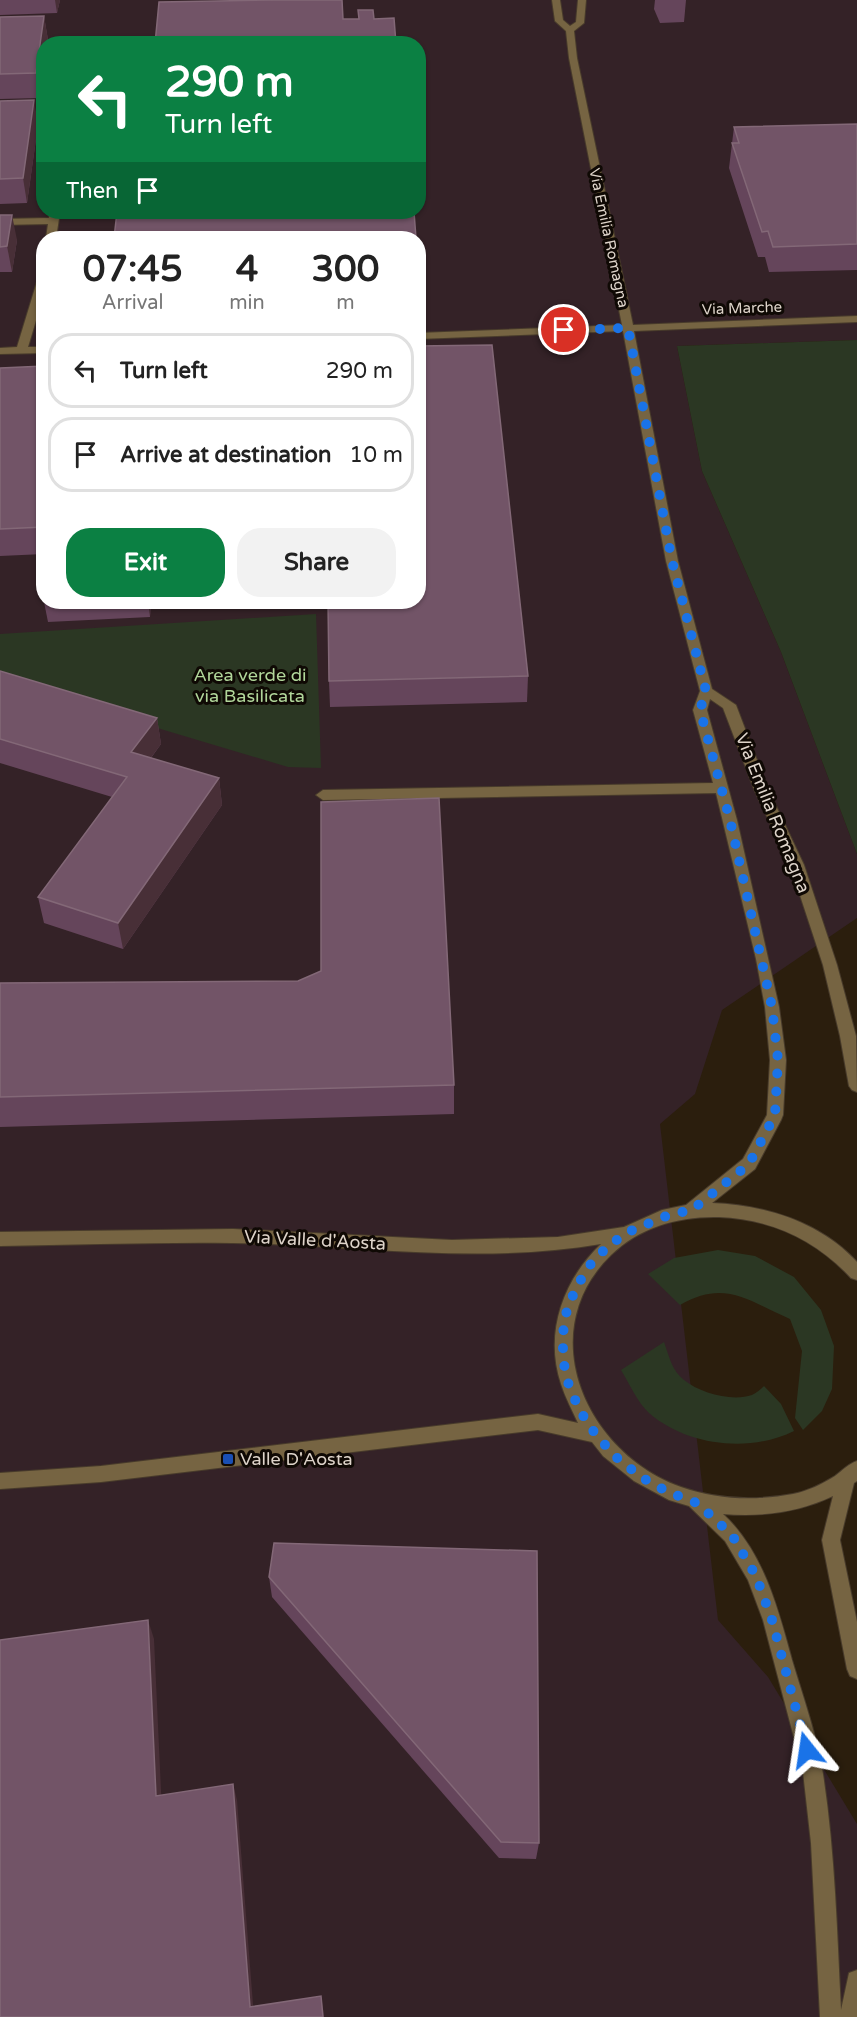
<!DOCTYPE html>
<html lang="en">
<head>
<meta charset="utf-8">
<style>
	:root { --surface:#fff; --page:#f2f2f2; --text:#222; --muted:#767676; --line:#e0e0e0; --accent:#0b8043 }
	body { margin:0; font-family:"Varela Round",sans-serif; background:var(--page); color:var(--text); height:100vh; display:flex; flex-direction:column; font-size:22px; white-space:nowrap }
	* { box-sizing:border-box; margin:0 }
	p { font-size:20px; color:var(--muted) }
	.icon { flex:none; width:33px; height:33px; fill:none; stroke:currentColor; stroke-width:2; stroke-linecap:round; stroke-linejoin:round }
	.map { position:relative; flex:1; overflow:hidden }
	.drawer { position:absolute; left:36px; top:231px; width:390px; height:378px; display:flex; flex-direction:column; background:var(--surface); border-radius:24px; box-shadow:0 2px 4px #0004 }
	.drawer>* { flex:none }
	.hud { position:absolute; left:36px; top:36px; width:390px; height:183px; border-radius:24px; box-shadow:0 2px 4px #0004; background:#0b8043; color:#fff; overflow:hidden }
	.pin { position:absolute; display:grid; place-items:center; width:51px; height:51px; color:#fff; margin:-26px; border:3px solid #fff; border-radius:50%; box-shadow:0 2px 6px #0007 }
	.me { position:absolute; width:66px; margin:-33px; rotate:345deg; stroke-linejoin:round; filter:drop-shadow(0 0 4px #0008) }
	.turn { display:flex; align-items:center; gap:21px; height:126px; padding:0 30px; font-size:27px }
	.turn .icon { width:78px; height:78px; stroke-width:2.5 }
	.turn b { display:block; font-size:42px; line-height:51px }
	.then { display:flex; align-items:center; height:57px; padding:0 30px; background:#0003; gap:12px; font-size:22px }
	.eta { display:flex; justify-content:space-evenly; align-items:center; height:102px; text-align:center }
	.eta b { font-size:36px; font-weight:800; line-height:42px }
	.button { display:flex; gap:12px; margin-top:auto; padding:12px 30px }
	.button a { flex:1; height:69px; border-radius:24px; background:var(--accent); color:#fff; font-size:24px; font-weight:800; line-height:69px; text-align:center }
	.button a+a { background:var(--page); color:var(--text) }
	ul { padding:0; list-style:none }
	li { display:flex; align-items:center; gap:18px; height:75px; margin:0 12px 9px; padding:0 18px; border:3px solid var(--line); border-radius:24px }
	li div { flex:1 }
	li b { display:block; font-size:22px }
	li em { font-style:normal }
	.map>svg:first-child { display:block }
</style>
</head>
<body>
<div class="map">
<svg width="857" height="2017" viewBox="0 0 857 2017">
	<rect width="100%" height="100%" fill="#2b1e0d"/>
	<path fill="#342227" fill-rule="evenodd" d="M 0,0 L 857,0 L 857,340 L 677,346 L 702,471 L 781,652 L 857,854 L 857,918 L 722,1010 L 695,1094 L 660,1124 L 718,1620 L 768,1677 L 857,1824 L 857,2017 L 0,2017 ZM 44,44 L 418,44 L 418,212 L 44,212 ZM 44,238 L 418,238 L 418,602 L 44,602 Z"/>
	<g fill="#2b3723">
		<polygon points="857,340 857,854 781,652 702,471 677,346"/>
		<polygon points="316,614 321,768 288,767 0,681 0,634"/>
		<path d="M 718,1250 L 755,1256 L 794,1277 L 821,1310 L 834,1346 L 832,1389 L 822,1411 L 803,1430 L 795,1418 L 802,1351 L 790,1319 C 748,1301 725,1279 680,1305 L 648,1274 L 674,1258 Z"/>
		<path d="M 664,1342 C 669,1356 672,1371 684,1380 C 700,1393 732,1402 752,1395 C 756,1393 761,1389 764,1386 L 781,1404 L 794,1431 C 750,1453 687,1446 649,1413 C 638,1403 629,1383 621,1370 Z"/>
	</g>
	<g fill="none" stroke-linecap="round" stroke-linejoin="round">
		<g stroke="#483b2b" stroke-width="2">
			<g id="minor">
				<path d="M 552,0 L 560,0 L 563,20 L 570,26 L 576,22 L 578,0 L 586,0 L 584,23 L 574,31 L 577,58 L 633,325 L 857,316 L 857,322 L 634,331 L 678,561 L 712,689 L 736,705 L 768,789 L 804,865 L 837,965 L 856,1036 L 857,1092 L 852,1090 L 849,1086 L 840,1036 L 823,965 L 790,865 L 754,789 L 723,708 L 710,699 L 707,710 L 737,820 L 779,1007 L 786,1060 L 783,1115 L 781,1120 L 755,1169 L 712,1203 C 765,1205 820,1222 857,1262 L 857,1280 L 851,1278 C 816,1240 771,1219 719,1217 C 679,1216 640,1227 611,1255 C 531,1333 587,1454 681,1487 C 718,1500 755,1501 793,1494 C 808,1491 822,1484 835,1476 C 842,1471 848,1464 857,1461 L 857,1481 L 854,1483 L 840,1540 L 857,1622 L 857,1679 L 850,1676 L 847,1669 L 822,1540 L 833,1496 C 797,1513 761,1517 723,1514 C 763,1551 778,1608 792,1660 C 803,1697 817,1736 823,1774 C 835,1852 837,1932 841,2010 L 849,1973 L 857,1970 L 857,2017 L 820,2017 L 811,1843 L 803,1772 L 763,1620 L 748,1580 L 725,1541 L 689,1506 L 669,1500 L 634,1481 L 603,1456 L 592,1442 L 538,1430 L 101,1482 L 0,1489 L 0,1473 L 101,1466 L 538,1414 L 578,1423 C 572,1410 565,1397 561,1384 C 544,1333 563,1280 601,1244 C 479,1265 355,1245 232,1243 C 155,1242 77,1245 0,1246 L 0,1232 L 233,1229 L 452,1240 L 558,1237 L 624,1227 L 662,1210 L 686,1205 L 743,1159 L 767,1115 L 770,1060 L 765,1007 L 756,959 L 716,793 L 323,800 L 316,795 L 323,790 L 713,783 L 693,710 L 700,691 L 666,561 L 623,331 L 418,339 L 418,333 L 622,325 L 569,58 L 566,31 L 555,21 Z"/>
				<polygon points="44,112 44,118 0,119 0,113"/>
				<polygon points="50,212 60,212 56,238 46,238 48,224 0,225 0,219 49,218"/>
				<polygon points="44,272 44,294 28,347 44,347 44,353 0,354 0,348 17,347 39,275"/>
			</g>
		</g>
		<use href="#minor" fill="#766442" fill-rule="evenodd"/>
	</g>
	<g fill="#65455b">
		<polygon points="0,0 60,0 57,13 0,15"/>
		<polygon points="655,0 686,0 684,22 660,23 654,9"/>
		<polygon points="44,16 48,40 48,44 44,44 40,98 0,99 0,17"/>
		<polygon points="0,101 38,125 27,203 0,204"/>
		<polygon points="418,124 420,143 420,168 418,168"/>
		<polygon points="857,124 857,270 769,272 765,257 758,257 729,168 734,127"/>
		<polygon points="0,215 17,240 12,272 0,272"/>
		<polygon points="44,366 44,554 0,556 0,368"/>
		<polygon points="44,602 151,602 150,617 48,622"/>
		<polygon points="0,671 157,718 161,744 151,758 219,778 222,805 123,949 44,923 38,897 112,797 0,763"/>
		<polygon points="528,676 527,702 330,707 329,681"/>
		<polygon points="0,983 454,1085 454,1114 0,1127"/>
		<polygon points="269,1577 539,1843 536,1859 499,1858 272,1597"/>
	</g>
	<g fill="#482f37">
		<polygon points="55,0 60,0 57,13"/>
		<polygon points="44,16 48,40 48,44 44,44 44,74 40,98 36,73"/>
		<polygon points="34,100 38,125 27,203 23,178"/>
		<polygon points="12,215 17,240 12,272 7,246"/>
		<polygon points="148,602 151,602 150,617"/>
		<polygon points="157,718 161,744 136,778 131,752"/>
		<polygon points="219,778 222,805 123,949 118,923"/>
		<polygon points="148,1620 154,1639 162,1812 156,1796"/>
		<polygon points="233,1784 237,1800 254,2017 250,2007"/>
		<polygon points="321,1996 323,2008 324,2017 323,2017"/>
	</g>
	<g fill="#725467" stroke="#836877" stroke-width="1.5">
		<polygon points="274,0 342,0 343,19 359,19 358,10 373,10 374,19 394,18 396,44 155,44 159,2"/>
		<polygon points="44,16 36,73 0,74 0,17"/>
		<polygon points="34,100 23,178 0,179 0,101"/>
		<polygon points="418,124 420,143 418,143"/>
		<polygon points="857,124 857,244 773,247 768,231 762,232 732,143 739,143 734,127"/>
		<polygon points="117,212 414,212 416,238 114,238"/>
		<polygon points="0,215 12,215 7,246 0,247"/>
		<polygon points="492,345 528,676 329,681 328,602 418,602 418,346"/>
		<polygon points="44,366 44,527 0,529 0,368"/>
		<polygon points="0,671 157,718 131,752 219,778 118,923 38,897 127,777 0,739"/>
		<polygon points="439,798 454,1085 0,1097 0,983 298,981 321,971 321,802"/>
		<polygon points="274,1543 537,1551 539,1843 501,1842 269,1577"/>
		<polygon points="148,1620 156,1796 233,1784 250,2007 321,1996 323,2017 0,2017 0,1640"/>
	</g>
	<g fill="none" stroke-linecap="round" stroke-linejoin="round">
		<polyline stroke="#1a73e8" stroke-width="10" stroke-dasharray="0 18" points="564,330 628,328 672,561 706,691 700,710 730,820 772,1007 778,1060 775,1115 749,1164 692,1210 669,1215 628,1232 607,1247 590,1265 577,1286 567,1309 563,1333 563,1360 569,1386 580,1411 596,1435 616,1457 641,1477 668,1492 697,1503 732,1535 756,1576 772,1620 807,1750"/>
	</g>
	<rect fill="#1a4fb4" stroke="#0f0904" stroke-width="2" x="222" y="1453" width="12" height="12" rx="3"/>
	<g text-anchor="middle" dominant-baseline="central" stroke-width="6" stroke-linejoin="round" paint-order="stroke">
		<g font-size="15" fill="#ded4ca" stroke="#0f0904">
			<text transform="translate(609 238) rotate(78)">Via Emilia Romagna</text>
			<text transform="translate(742 308) rotate(-2)">Via Marche</text>
		</g>
		<g font-size="18" fill="#b1d69a" stroke="#0f0904">
			<text x="250" y="675">Area verde di<tspan x="250" dy="21">via Basilicata</tspan></text>
		</g>
		<g font-size="18" fill="#ded4ca" stroke="#0f0904">
			<text transform="translate(773 813) rotate(68)">Via Emilia Romagna</text>
			<text transform="translate(315 1240) rotate(3)">Via Valle d'Aosta</text>
		</g>
		<g font-size="18" fill="#ded4ca" stroke="#0f0904" text-anchor="start">
			<text x="240" y="1459">Valle D'Aosta</text>
		</g>
	</g>
</svg>
<div class="pin" style="left:564px;top:330px;background:#d93025"><svg class="icon" aria-label="arrive" viewBox="0 0 24 24"><path d="M6 21V4h12l-3 4 3 4H6"/></svg></div>
<svg class="me" style="left:807px;top:1750px" viewBox="-20 -20 40 40"><path d="M0-17L14 15 0 8-14 15z" fill="#1a73e8" stroke="#fff" stroke-width="4"/></svg>
<div class="hud">
<div class="turn"><svg class="icon" aria-label="left" viewBox="0 0 24 24"><path d="M17 20v-9H6M10 6l-5 5 5 5"/></svg><div><b>290 m</b>Turn left</div></div>
<div class="then">Then<svg class="icon" aria-label="arrive" viewBox="0 0 24 24"><path d="M6 21V4h12l-3 4 3 4H6"/></svg></div>
</div>
<section class="drawer">
<div class="eta">
<div><b>07:45</b><p>Arrival</p></div>
<div><b>4</b><p>min</p></div>
<div><b>300</b><p>m</p></div>
</div>
<ul>
<li><svg class="icon" aria-label="left" viewBox="0 0 24 24"><path d="M17 20v-9H6M10 6l-5 5 5 5"/></svg><div><b>Turn left</b></div><em>290 m</em></li>
<li><svg class="icon" aria-label="arrive" viewBox="0 0 24 24"><path d="M6 21V4h12l-3 4 3 4H6"/></svg><div><b>Arrive at destination</b></div><em>10 m</em></li>
</ul>
<div class="button"><a>Exit</a><a>Share</a></div>
</section>
</div>
</body>
</html>
